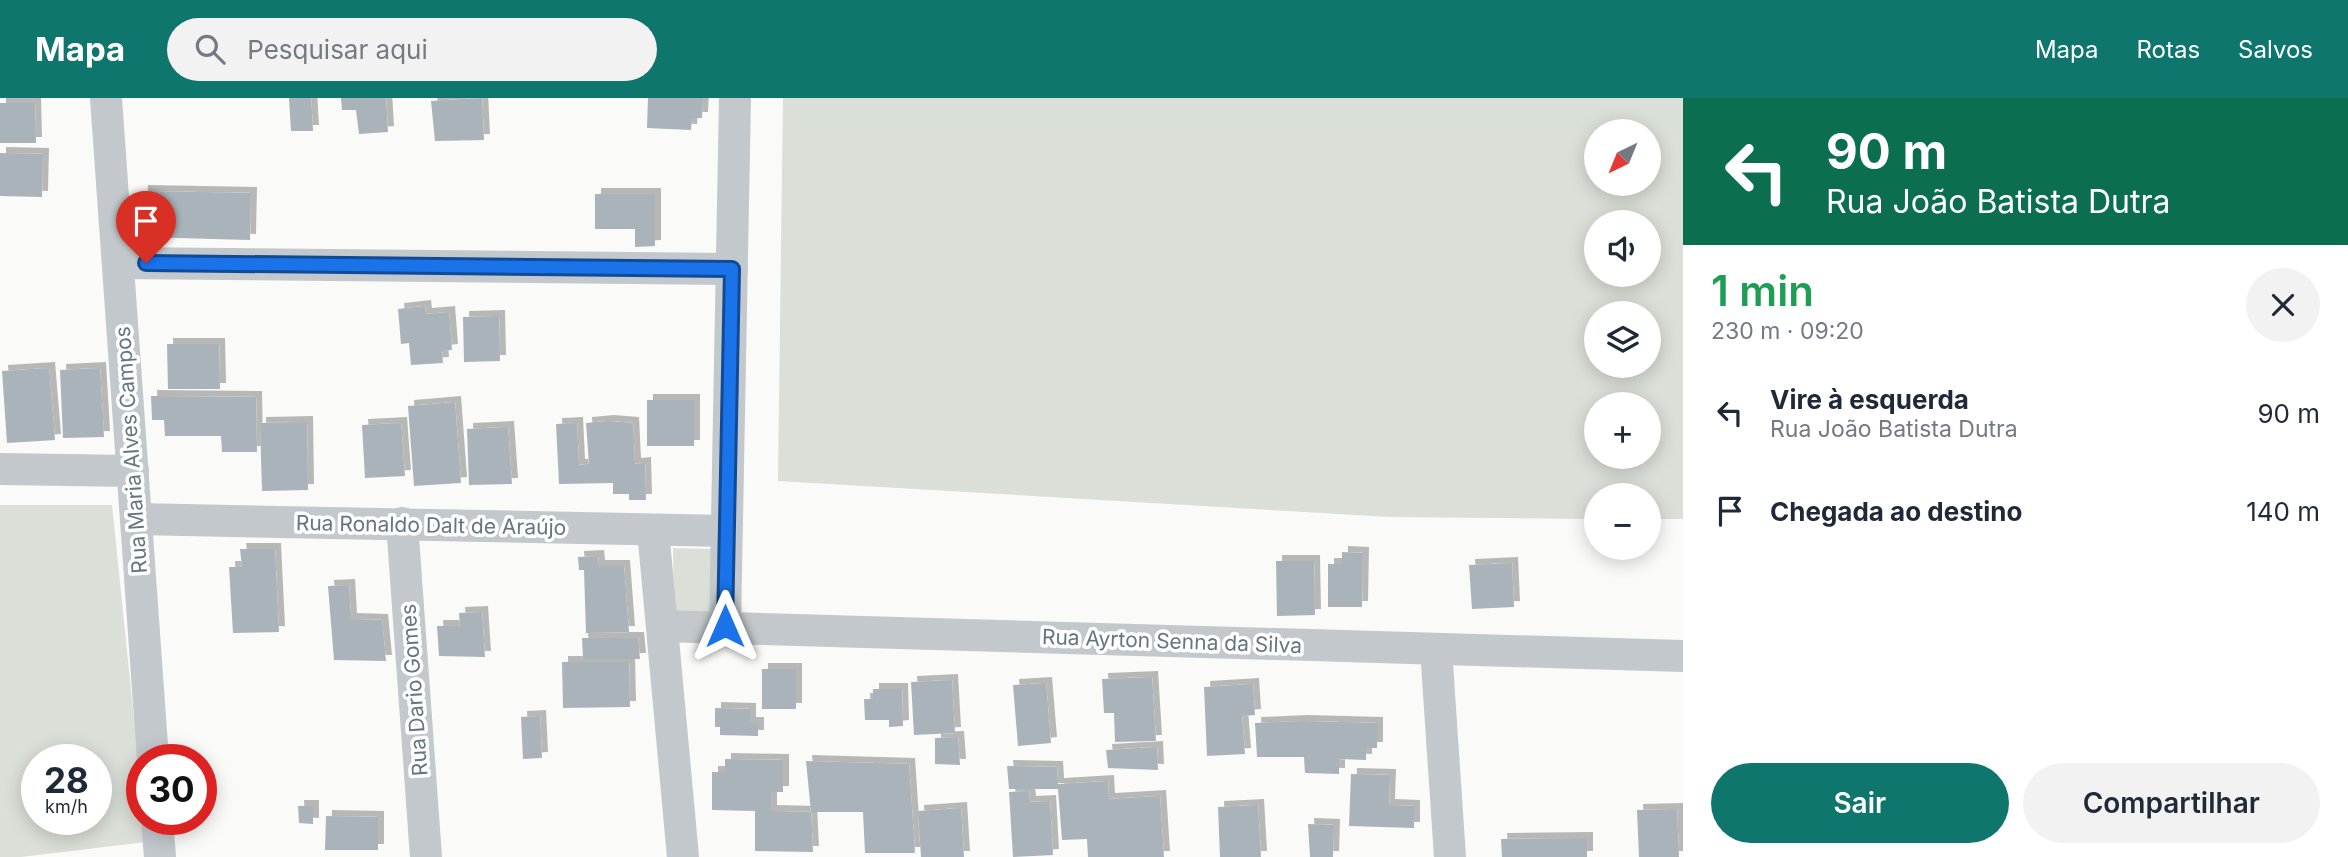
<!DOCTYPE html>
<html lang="pt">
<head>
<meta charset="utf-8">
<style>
	:root { --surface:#fff; --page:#f2f2f3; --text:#1f2937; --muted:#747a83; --accent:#0f766e }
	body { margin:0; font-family:Inter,sans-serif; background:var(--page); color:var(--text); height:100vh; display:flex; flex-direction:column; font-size:26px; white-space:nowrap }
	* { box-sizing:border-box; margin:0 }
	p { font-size:23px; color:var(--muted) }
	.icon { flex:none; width:38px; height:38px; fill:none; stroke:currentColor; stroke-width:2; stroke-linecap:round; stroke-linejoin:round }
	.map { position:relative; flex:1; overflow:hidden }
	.side { display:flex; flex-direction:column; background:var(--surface); width:665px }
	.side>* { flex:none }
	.guide { background:#0b6e4f; color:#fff; overflow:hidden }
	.needle { width:46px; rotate:223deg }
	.fabs { position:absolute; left:1584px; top:21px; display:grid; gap:14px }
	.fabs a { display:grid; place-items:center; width:77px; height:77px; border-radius:50%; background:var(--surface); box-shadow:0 4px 18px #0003; font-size:35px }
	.speed { position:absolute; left:21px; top:646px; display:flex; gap:14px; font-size:35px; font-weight:700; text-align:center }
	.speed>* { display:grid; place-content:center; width:91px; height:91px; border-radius:50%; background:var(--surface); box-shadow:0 4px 18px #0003; line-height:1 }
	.speed small { font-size:18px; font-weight:400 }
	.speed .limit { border:10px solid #d22; background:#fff; color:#111 }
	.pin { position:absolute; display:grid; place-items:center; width:60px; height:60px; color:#fff; margin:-72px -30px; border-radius:50% 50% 50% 0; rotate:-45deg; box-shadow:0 0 7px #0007 }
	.pin .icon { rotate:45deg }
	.me { position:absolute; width:77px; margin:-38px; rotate:0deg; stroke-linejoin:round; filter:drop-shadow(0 0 5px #0008) }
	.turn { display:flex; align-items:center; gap:24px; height:147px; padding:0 28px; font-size:32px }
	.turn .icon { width:91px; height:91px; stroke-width:2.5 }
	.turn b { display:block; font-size:49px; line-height:60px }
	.round { display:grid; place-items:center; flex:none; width:74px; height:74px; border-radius:37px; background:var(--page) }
	.overview { display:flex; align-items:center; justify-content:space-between; height:119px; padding:0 28px }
	h1 { font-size:42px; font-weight:600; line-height:52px; color:#1e9e55 }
	.cta { display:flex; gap:14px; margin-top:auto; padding:14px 28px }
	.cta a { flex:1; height:80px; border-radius:42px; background:var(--accent); color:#fff; font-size:28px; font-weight:600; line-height:80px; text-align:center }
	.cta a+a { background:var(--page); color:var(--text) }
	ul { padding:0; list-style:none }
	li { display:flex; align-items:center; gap:21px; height:98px; padding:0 28px }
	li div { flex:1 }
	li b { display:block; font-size:26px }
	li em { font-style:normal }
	header { display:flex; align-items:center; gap:42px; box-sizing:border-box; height:98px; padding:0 35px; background:var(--accent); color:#fff }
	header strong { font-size:33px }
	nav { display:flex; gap:38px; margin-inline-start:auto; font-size:24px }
	.search { width:490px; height:63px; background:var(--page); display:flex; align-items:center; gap:18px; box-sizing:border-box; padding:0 24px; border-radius:38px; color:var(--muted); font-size:26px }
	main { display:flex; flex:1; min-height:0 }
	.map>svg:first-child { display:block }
</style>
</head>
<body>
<header>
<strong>Mapa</strong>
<div class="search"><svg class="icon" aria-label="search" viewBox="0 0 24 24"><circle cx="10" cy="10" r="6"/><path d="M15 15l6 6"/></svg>Pesquisar aqui</div>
<nav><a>Mapa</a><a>Rotas</a><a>Salvos</a></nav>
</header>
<main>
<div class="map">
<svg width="1683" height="759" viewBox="0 0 1683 759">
	<defs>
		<filter id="shadow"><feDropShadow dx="6" dy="-6" stdDeviation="0" flood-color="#0004"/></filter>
	</defs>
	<rect width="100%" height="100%" fill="#fafaf8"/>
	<g fill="#dadfd7" fill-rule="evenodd">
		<path d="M 783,0 L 1683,0 L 1683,421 L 1649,421 L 1648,397 L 1596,397 L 1596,421 L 1390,419 L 778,383 ZM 1596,33 L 1648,33 L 1648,86 L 1596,86 ZM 1596,124 L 1648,124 L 1648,177 L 1596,177 ZM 1596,215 L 1648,215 L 1648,268 L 1596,268 ZM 1596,306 L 1648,306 L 1648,359 L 1596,359 Z"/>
		<path d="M 0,407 L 112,407 L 142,699 L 142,721 L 146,744 L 21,759 L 0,759 ZM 37,662 L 96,662 L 96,721 L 37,721 Z"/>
		<polygon points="673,450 714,451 714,515 674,514"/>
	</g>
	<g fill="#aab3b9" filter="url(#shadow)">
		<polygon points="289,0 311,0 313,33 291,33"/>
		<polygon points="341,0 386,0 388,34 359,36 356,12 342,12"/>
		<polygon points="482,0 484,42 435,43 431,3"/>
		<polygon points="648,0 703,0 702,20 692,20 691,32 647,30"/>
		<polygon points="0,5 35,5 36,45 0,45"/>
		<polygon points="0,55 43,56 42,99 0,98"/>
		<polygon points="142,93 251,95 250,142 140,139"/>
		<polygon points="595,96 655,96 655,148 635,149 635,131 595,131"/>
		<polygon points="425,208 426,216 449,214 452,252 442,253 443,265 411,267 409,245 401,246 398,211"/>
		<polygon points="499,218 500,263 464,264 463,219"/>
		<polygon points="167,246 219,246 220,291 168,291"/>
		<polygon points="49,270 55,342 7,345 2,273"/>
		<polygon points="100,270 104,339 63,340 60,272"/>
		<polygon points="151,298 256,299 257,354 222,354 221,338 165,338 164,322 152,322"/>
		<rect x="647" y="302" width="47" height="46"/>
		<polygon points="455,304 461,385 414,388 408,308"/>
		<polygon points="608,323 633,325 635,366 645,365 646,402 629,402 629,396 613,396 613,385 559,386 556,326 577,325 579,367 589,366 586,325"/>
		<polygon points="307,324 308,392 262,393 260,325"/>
		<polygon points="401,325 405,378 365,380 362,327"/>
		<polygon points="508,329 512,386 469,387 467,331"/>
		<polygon points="240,451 275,451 279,534 233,535 229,469 242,469"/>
		<polygon points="1342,454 1363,455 1362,509 1328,509 1328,466 1342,466"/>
		<polygon points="598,458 599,468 624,468 629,534 586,535 584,472 579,472 578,459"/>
		<polygon points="1276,463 1314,463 1315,517 1277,518"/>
		<polygon points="1512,465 1514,509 1472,511 1469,467"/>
		<polygon points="349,487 351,521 382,522 386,563 334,562 328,488"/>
		<polygon points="482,514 485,559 439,558 437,528 460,528 459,515"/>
		<polygon points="582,540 638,540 640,561 583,561"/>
		<polygon points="562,564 629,564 630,609 563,610"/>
		<rect x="762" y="571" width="34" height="40"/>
		<polygon points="1152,579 1156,643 1115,644 1114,615 1104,615 1102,581"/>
		<polygon points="952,582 955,635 914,637 911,584"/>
		<polygon points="1046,585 1051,645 1018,648 1013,587"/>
		<polygon points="1253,586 1255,617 1242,618 1245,656 1207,658 1204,589"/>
		<polygon points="873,591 902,591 903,628 889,629 889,622 865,622 864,601 873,601"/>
		<polygon points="715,610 750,611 750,625 758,625 758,638 720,637 720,629 715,629"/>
		<polygon points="540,618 542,660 523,661 521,619"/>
		<polygon points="1302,623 1377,625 1377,650 1366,650 1366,662 1339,661 1339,676 1305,675 1304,659 1257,659 1255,625"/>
		<polygon points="958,639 960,667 935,666 935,640"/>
		<polygon points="1157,649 1158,672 1108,670 1106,652"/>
		<polygon points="725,661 783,662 783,694 771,694 771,713 811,714 813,754 755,753 755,713 712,712 712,674 725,674"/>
		<polygon points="806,663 909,666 915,755 865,755 863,714 811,714"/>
		<polygon points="1007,668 1057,669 1058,686 1108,683 1109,701 1160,698 1164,759 1088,759 1087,741 1062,742 1058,691 1009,691"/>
		<polygon points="1351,676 1390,677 1389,707 1414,708 1414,730 1349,728"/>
		<polygon points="1029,693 1030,704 1050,703 1053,757 1013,759 1009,694"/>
		<polygon points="1258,707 1261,759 1220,759 1218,709"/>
		<polygon points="298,708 313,708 313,726 299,725"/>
		<polygon points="961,710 964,759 921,759 918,713"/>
		<polygon points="1677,711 1679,759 1639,759 1637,712"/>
		<polygon points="326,718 378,719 378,752 325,752"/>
		<polygon points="1308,726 1334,727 1333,759 1310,759"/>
		<polygon points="1587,740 1587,759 1502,759 1501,741"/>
	</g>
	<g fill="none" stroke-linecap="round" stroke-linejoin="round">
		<g stroke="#c3c8cc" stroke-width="32">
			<polyline points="106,0 153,662"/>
			<polyline points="118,165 732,171"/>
			<polyline points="0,371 133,373"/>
			<polyline points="136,421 726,433"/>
			<polyline points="402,425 426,759"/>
			<polyline points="653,432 683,759"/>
			<polyline points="662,528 1683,558"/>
			<polyline points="725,528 735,0"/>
			<polyline points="1436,551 1450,759"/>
			<polyline points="157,721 160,759"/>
		</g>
	</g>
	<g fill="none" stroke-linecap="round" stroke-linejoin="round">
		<g stroke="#114b97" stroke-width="18">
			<polyline id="route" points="146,165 732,171 725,528"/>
		</g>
		<use href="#route" stroke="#1a73e8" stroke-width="12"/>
	</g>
	<g text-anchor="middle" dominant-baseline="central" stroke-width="7" stroke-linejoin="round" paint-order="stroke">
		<g font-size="21" fill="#657683" stroke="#fff">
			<text transform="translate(131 352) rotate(-94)">Rua Maria Alves Campos</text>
			<text transform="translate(431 427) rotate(1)">Rua Ronaldo Dalt de Araújo</text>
			<text transform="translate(1172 543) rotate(2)">Rua Ayrton Senna da Silva</text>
			<text transform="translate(414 592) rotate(-94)">Rua Dario Gomes</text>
		</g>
	</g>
</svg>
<div class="fabs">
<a><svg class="needle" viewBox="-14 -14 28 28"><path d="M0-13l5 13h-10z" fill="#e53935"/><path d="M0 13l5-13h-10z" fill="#747a83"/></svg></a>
<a><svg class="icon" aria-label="sound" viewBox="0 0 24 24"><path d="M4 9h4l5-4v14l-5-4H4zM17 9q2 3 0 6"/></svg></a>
<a><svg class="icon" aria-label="layers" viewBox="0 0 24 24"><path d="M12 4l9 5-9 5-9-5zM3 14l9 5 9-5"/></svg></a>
<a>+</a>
<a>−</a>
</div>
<div class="speed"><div>28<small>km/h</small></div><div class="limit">30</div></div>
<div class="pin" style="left:146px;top:165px;background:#d93025"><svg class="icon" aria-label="arrive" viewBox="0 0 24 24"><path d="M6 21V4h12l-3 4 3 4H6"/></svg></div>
<svg class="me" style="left:725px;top:528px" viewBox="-20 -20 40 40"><path d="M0-17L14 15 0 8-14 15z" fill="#1a73e8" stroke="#fff" stroke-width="4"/></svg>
</div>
<section class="side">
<div class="guide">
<div class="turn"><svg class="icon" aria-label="left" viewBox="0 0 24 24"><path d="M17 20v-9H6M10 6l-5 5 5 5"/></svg><div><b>90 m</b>Rua João Batista Dutra</div></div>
</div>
<div class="overview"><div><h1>1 min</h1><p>230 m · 09:20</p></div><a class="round"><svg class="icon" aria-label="close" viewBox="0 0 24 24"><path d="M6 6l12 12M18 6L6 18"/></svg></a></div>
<ul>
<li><svg class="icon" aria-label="left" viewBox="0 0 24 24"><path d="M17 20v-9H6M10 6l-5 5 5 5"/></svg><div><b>Vire à esquerda</b><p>Rua João Batista Dutra</p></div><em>90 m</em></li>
<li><svg class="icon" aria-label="arrive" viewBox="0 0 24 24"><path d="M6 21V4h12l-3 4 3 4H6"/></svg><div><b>Chegada ao destino</b></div><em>140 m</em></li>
</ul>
<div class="cta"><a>Sair</a><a>Compartilhar</a></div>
</section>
</main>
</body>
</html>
